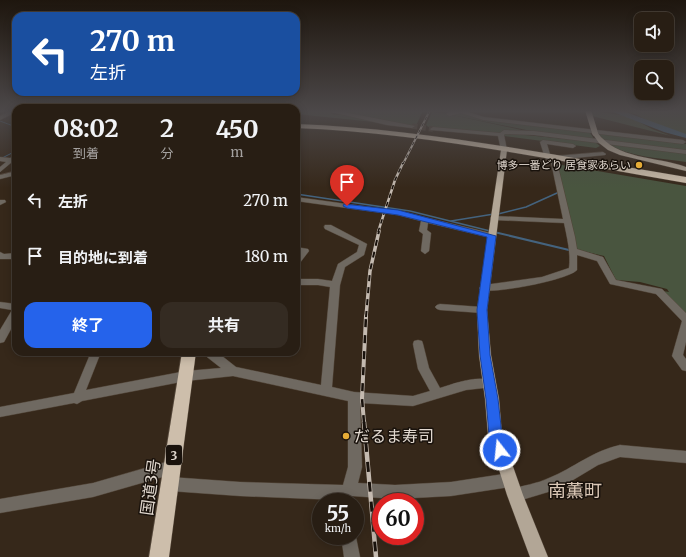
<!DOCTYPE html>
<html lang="ja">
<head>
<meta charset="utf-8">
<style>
	:root { --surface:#281e14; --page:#342b22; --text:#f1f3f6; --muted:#a5a2a0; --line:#443c34; --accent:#2563eb }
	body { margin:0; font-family:Merriweather,"Noto Sans JP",serif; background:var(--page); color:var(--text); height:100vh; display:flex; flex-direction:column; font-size:15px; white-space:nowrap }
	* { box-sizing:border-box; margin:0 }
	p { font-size:13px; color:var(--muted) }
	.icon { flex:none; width:22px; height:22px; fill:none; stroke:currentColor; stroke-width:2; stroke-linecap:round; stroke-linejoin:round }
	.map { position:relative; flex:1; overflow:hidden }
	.drawer { position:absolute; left:12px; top:104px; width:288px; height:252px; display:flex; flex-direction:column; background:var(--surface); border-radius:12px; box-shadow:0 2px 10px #0003,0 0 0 1px var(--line) }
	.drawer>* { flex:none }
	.banner { position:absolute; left:12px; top:12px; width:288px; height:84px; border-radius:12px; box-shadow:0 2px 10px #0003,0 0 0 1px var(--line); background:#1a4fa0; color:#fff; overflow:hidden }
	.buttons { position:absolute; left:634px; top:12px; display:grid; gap:8px }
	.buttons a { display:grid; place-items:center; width:40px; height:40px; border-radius:8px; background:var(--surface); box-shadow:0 2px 10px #0003,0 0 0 1px var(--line); font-size:20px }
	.speed { position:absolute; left:312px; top:493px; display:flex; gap:8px; font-size:20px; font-weight:700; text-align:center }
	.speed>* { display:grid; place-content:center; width:52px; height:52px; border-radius:50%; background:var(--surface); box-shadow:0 2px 10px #0003,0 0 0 1px var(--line); line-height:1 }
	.speed small { font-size:10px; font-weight:400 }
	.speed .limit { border:6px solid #d22; background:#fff; color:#111 }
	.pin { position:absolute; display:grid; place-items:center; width:34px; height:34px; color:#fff; margin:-41px -17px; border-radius:50% 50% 50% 0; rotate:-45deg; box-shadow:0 0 4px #0007 }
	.pin .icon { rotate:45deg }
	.me { position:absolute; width:44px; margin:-22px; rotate:344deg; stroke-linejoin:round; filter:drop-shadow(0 0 3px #0008) }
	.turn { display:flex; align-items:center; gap:14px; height:84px; padding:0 12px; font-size:18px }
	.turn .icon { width:52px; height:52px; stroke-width:2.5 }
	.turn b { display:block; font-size:28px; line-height:34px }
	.eta { display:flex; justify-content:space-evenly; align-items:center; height:68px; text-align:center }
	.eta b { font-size:24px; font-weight:700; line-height:28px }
	.primary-button { display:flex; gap:8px; margin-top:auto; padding:8px 12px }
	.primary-button a { flex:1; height:46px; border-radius:12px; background:var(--accent); color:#fff; font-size:16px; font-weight:700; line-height:46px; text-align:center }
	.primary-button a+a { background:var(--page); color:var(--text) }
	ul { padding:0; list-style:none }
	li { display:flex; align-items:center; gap:12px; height:56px; padding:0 12px }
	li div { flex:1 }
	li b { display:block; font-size:15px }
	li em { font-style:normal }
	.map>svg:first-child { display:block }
</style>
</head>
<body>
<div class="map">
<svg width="686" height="557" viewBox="0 0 686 557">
	<rect width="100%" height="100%" fill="#36281a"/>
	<g fill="#49553f">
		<polygon points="296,110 334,111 331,114 340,115 342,112 384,123 296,114"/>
		<polygon points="333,110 423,110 416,126 388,123"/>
		<polygon points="615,110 686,110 686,135 665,130 635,114"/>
		<polygon points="592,111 628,116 652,129 671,136 592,116"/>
		<polygon points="432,112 448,114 526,131 499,134 430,128 426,125"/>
		<polygon points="457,112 482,118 589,131 594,139 541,133 452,115"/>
		<polygon points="598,132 666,140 686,144 686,150 600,140"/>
		<polygon points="505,133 595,142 600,146 596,148 504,136"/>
		<path d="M 606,144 L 686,152 L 686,162 C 658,158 631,157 606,144 Z"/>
		<polygon points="556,164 686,186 686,316 663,291 669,292 667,289 640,282 616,280 604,256 578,250 575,248"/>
	</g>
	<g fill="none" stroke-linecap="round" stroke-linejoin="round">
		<g stroke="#44637e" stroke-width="1">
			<polyline points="0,121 16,127"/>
			<polyline points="0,159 16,151"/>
		</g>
		<g stroke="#44637e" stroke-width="1.5">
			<polyline points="296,194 410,211 490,231"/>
			<polyline points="498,214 526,207 557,193"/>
			<polyline points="451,221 494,214"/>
		</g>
		<polyline stroke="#44637e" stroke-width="2" points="494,232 569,250"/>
		<polygon fill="#44637e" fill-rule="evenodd" points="608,110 623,111 686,134 686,138 664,132"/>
		<polyline stroke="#504235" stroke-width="5.5" stroke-dasharray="5.5 3" stroke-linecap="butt" points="412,126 433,129"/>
		<g stroke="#514437" stroke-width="1">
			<g id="minor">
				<polygon points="13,110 16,110 16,112 0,120 0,116"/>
				<polygon points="325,110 333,110 415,126 412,128 387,125 327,111"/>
				<polygon points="461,110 484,117 683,140 686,142 683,144 483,120 461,113 449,116 446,114 451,111"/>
				<polygon points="433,127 500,133 504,130 534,131 686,150 686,154 534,135 505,134 504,135 507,150 504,152 501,150 498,136 431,130 430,129"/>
				<polygon points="543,140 573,144 576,146 573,148 547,144 551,158 548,160 545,158 540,142"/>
				<polygon points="603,152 606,154 605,155 555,160 552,158 555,156"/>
				<polygon points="16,154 16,163 12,162 0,172 0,167 6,162 0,161 0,157 10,158"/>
				<path d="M 554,160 L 557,162 L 575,237 L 577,249 L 603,257 L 616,280 L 662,289 L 686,313 L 686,342 L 683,355 L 686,359 L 686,371 L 682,370 L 672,356 L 682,321 L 656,294 L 610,284 L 597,261 L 577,255 L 577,270 C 568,280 494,294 481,290 L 479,288 L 484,285 L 542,277 L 569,268 C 571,254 567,237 564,223 L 494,220 L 490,218 L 494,216 L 563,219 L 551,162 Z"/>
				<polygon points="16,171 16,175 0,179 0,175"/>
				<polygon points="296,197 398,211 495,234 496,236 492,238 428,223 427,230 431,233 429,251 425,254 421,251 423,234 419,231 421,221 398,215 296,201"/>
				<polygon points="0,200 5,200 6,202 0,205"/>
				<path d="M 325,225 L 331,225 L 367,244 L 364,255 L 345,267 L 340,285 L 332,387 L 354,392 L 413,396 L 430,391 L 418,369 L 413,344 L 414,341 L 418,340 L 422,341 L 423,344 L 429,368 L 440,388 C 456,383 477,375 493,381 L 495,384 L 493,387 L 466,390 L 413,406 L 360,403 L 362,467 L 358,483 L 395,485 L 451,482 L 510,473 L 515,475 L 517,480 L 515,485 L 510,487 L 451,496 L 395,499 L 352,496 L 352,502 L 338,502 L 338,500 L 240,496 L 170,491 L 165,489 L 163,484 L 165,479 L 170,477 L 240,482 L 343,485 L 348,467 L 348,401 L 233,376 L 186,381 L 82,401 L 77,404 L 74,403 L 0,417 L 0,407 L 74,393 L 91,352 L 101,352 L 86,390 L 186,371 L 221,368 L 207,357 L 206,354 L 207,352 L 217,352 L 236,367 L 321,385 L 330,287 L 318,285 L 296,285 L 296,279 L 318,279 L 332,281 L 338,264 L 357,252 L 359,245 L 325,229 L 324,227 Z"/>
				<polygon points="296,247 308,249 309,251 299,264 296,265 296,256 299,253 296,253"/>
				<polygon points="0,252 4,254 16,253 16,259 0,259"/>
				<polygon points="0,302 16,304 16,320 4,342 0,343 0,330 12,310 0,308"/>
				<polygon points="440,304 482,307 485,308 487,310 485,312 482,313 440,310 437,309 435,307 437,305"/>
				<path d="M 620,445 L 686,451 L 686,463 L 620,457 L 598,465 L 558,489 L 515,502 L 510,500 L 508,495 L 510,490 C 523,485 537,484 549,478 C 574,468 592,451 620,445 Z"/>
				<polygon points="173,460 178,462 180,467 178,472 173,474 93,497 0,513 0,499 93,483"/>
				<polygon points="355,532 360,557 344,557 341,536 355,536"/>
			</g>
		</g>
		<g stroke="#514437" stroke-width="1">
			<g id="major">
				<path d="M 593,132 L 597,132 C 617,160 656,156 686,167 L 686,171 L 620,155 L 608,150 L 599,143 L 592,133 Z"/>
				<polygon points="504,148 507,150 487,310 491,355 499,399 502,435 523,495 548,557 530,557 507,495 488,435 485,399 479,355 477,310 501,150"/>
			</g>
		</g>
		<g stroke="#514437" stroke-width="1">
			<g id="highway">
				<path d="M 296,124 C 427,129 557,156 686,177 L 686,183 C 557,161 427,133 296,128 Z"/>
				<polygon points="182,352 196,352 169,557 149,557"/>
			</g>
		</g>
		<use href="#minor" fill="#6f6961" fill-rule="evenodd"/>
		<use href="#major" fill="#b2a696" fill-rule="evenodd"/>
		<use href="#highway" fill="#cdbeab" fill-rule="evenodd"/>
		<g stroke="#c4bab0" stroke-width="2">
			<polyline id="rail-far4" points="403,164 430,110"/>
		</g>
		<g stroke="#c4bab0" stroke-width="2.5">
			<polyline id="rail-far3" points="378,232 395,180 403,163"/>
		</g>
		<g stroke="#c4bab0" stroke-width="3.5">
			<polyline id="rail-far2" points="366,317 370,271 379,231"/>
		</g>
		<g stroke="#c4bab0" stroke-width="4">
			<polyline id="rail-far1" points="364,423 362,398 366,316"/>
		</g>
		<g stroke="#c4bab0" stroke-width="4.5">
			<polyline id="rail" points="364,422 376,557"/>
		</g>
		<use href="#rail-far4" stroke="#19120c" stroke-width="1" stroke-dasharray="3.5" stroke-linecap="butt"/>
		<use href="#rail-far3" stroke="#19120c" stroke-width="1.5" stroke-dasharray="4.5" stroke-linecap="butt"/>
		<use href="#rail-far2" stroke="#19120c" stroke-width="2" stroke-dasharray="6" stroke-linecap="butt"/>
		<use href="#rail-far1" stroke="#19120c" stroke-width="2.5" stroke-dasharray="8" stroke-linecap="butt"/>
		<use href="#rail" stroke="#19120c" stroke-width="3" stroke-dasharray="10" stroke-linecap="butt"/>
		<g stroke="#514437" stroke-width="6" stroke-linecap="butt">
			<polyline id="major-bridge" points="588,110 595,133"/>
		</g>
		<use href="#major-bridge" stroke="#b2a696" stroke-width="6"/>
	</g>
	<linearGradient id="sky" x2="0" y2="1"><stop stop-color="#1e160e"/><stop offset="0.59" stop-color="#4c4849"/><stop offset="1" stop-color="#4c4849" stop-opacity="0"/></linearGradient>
	<rect width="686" height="188" fill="url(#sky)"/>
	<polygon fill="#2563eb" stroke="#184099" points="344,204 398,210 496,236 487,310 490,355 498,399 502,435 507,450 505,454 500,456 495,454 489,435 486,399 480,355 477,310 487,237 398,215 347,208 343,206"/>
	<g fill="#e6ac36" stroke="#19120c" stroke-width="1.5">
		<circle cx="639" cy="165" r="4"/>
		<circle cx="346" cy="436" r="4"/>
	</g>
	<g text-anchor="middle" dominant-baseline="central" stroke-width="3" stroke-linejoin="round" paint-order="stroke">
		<g font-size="11" fill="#e1d8cf" stroke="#19120c" text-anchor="end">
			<text x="631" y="165">博多一番どり 居食家あらい</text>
		</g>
		<rect fill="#19120c" stroke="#a59d94" stroke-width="1" x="166" y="445" width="16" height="20" rx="3"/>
		<g font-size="12" font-weight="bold" fill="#e1d8cf">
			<text x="174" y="455">3</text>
		</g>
		<g font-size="16" fill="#e1d8cf" stroke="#19120c" text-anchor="start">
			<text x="354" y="436">だるま寿司</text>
		</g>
		<g font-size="16" fill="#e1d8cf" stroke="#19120c">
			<text transform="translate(150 487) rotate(-82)">国道3号</text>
		</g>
		<g font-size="18" fill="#dac7b6" stroke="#19120c">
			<text x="575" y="490">南薫町</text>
		</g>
	</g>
</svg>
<div class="buttons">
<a><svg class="icon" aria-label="sound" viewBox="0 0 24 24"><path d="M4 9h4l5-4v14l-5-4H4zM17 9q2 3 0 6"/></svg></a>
<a><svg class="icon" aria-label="search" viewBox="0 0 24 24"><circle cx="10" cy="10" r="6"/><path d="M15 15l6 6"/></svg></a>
</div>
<div class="speed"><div>55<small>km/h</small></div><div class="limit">60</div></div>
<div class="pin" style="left:347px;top:206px;background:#d93025"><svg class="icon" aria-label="arrive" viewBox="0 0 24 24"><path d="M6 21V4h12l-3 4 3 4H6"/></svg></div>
<svg class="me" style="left:500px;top:450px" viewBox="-20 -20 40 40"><circle r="17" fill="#2563eb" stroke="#fff" stroke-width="3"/><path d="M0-11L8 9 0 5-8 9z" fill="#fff"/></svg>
<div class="banner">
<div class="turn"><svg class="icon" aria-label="left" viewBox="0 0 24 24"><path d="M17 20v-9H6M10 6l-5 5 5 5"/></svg><div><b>270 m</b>左折</div></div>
</div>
<section class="drawer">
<div class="eta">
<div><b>08:02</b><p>到着</p></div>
<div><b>2</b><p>分</p></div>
<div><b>450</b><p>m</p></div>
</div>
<ul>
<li><svg class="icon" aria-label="left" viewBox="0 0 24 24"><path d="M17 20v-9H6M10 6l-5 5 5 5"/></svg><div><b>左折</b></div><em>270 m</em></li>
<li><svg class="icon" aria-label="arrive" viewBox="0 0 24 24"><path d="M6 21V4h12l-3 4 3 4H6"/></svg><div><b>目的地に到着</b></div><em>180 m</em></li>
</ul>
<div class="primary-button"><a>終了</a><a>共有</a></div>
</section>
</div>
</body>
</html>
